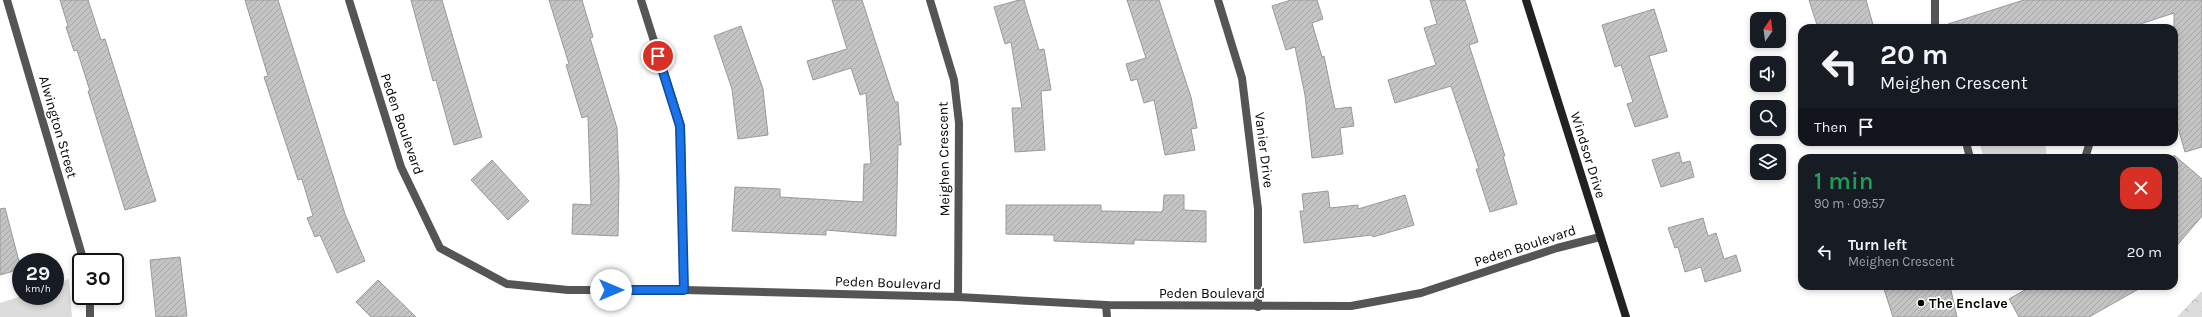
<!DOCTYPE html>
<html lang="en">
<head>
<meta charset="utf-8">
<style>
	:root { --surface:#171b24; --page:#20242c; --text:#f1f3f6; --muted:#9ea1a6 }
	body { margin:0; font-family:Karla,sans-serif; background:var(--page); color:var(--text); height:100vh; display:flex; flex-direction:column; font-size:15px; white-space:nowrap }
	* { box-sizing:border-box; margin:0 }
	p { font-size:13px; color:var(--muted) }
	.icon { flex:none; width:22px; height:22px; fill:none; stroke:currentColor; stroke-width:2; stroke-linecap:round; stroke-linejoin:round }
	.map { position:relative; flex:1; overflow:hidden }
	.sheet { position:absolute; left:1798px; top:154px; width:380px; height:136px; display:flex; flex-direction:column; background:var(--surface); border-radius:12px; box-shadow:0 2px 6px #0003 }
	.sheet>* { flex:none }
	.hud { position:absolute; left:1798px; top:24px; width:380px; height:122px; border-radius:12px; box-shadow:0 2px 6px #0003; background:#171b24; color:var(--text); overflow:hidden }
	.needle { width:26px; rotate:14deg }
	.controls { position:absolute; left:1750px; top:12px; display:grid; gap:8px }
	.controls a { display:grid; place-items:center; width:36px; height:36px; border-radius:8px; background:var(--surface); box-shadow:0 2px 6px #0003; font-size:20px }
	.speed { position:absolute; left:12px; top:253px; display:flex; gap:8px; font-size:20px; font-weight:700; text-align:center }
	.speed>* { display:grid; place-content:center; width:52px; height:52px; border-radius:50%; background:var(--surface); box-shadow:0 2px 6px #0003; line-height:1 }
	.speed small { font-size:10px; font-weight:400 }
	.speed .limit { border:2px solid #111; border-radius:6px; background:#fff; color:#111 }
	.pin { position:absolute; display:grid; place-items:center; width:34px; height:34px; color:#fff; margin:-17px; border:2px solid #fff; border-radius:50%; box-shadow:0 1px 4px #0007 }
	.me { position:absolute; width:44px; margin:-22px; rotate:90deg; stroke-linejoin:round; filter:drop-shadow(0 0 3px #0008) }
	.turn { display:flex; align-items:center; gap:14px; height:84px; padding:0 16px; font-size:18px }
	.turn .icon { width:52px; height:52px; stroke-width:2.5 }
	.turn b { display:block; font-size:28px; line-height:34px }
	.then { display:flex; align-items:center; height:38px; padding:0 16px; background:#0003; gap:8px; font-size:15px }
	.round { display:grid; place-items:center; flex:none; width:42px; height:42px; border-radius:12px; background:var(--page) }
	.headline { display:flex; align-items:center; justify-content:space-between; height:68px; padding:0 16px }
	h1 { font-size:24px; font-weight:600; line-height:30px; color:#1e9e55 }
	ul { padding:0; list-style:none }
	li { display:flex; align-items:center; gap:12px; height:60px; padding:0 16px }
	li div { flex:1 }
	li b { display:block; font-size:15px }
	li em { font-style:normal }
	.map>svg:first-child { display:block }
</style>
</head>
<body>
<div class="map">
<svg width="2202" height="317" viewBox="0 0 2202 317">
	<defs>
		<pattern id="forest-crowns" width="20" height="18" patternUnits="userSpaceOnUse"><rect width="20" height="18" fill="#dcdcdc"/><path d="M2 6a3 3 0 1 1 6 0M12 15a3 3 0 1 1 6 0" fill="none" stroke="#bbb"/></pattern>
		<pattern id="building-hatch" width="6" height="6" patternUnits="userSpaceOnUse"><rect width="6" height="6" fill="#c4c4c4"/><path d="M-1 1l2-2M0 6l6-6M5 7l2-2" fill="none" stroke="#a7a7a7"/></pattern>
	</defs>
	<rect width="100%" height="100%" fill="#fff"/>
	<polygon fill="url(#forest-crowns)" points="2202,291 2202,317 2177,317"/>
	<g fill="#dcdcdc">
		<polygon points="1979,142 2045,142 2047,158 1984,158"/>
		<polygon points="69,279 72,317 0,317 0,303 22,296 55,296 55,284"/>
	</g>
	<g fill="url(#building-hatch)" stroke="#999">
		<polygon points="60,0 88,0 101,40 105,39 156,201 125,210 88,91 90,91 77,50 74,51 66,27 68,26"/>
		<polygon points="245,0 278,0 345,214 365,261 337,273 320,235 315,237 307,218 313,216 302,179 298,180 264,77 268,76"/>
		<polygon points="411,0 442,0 482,137 454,145 436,80 433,81"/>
		<polygon points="549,0 582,0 593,37 590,38 617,128 619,179 618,236 572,234 573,204 591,205 588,116 582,118 566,65 569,64"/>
		<polygon points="832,0 862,0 895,102 898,102 901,145 898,145 896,236 826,230 826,235 732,231 735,187 780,189 780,197 863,202 864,164 871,164 866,93 860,95 851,68 813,80 807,61 847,49"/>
		<polygon points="1019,0 1024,0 1039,50 1044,49 1051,90 1041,91 1045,150 1015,152 1012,108 1022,108 1011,42 1005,44 994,7"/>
		<polygon points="1127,0 1159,0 1191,97 1197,128 1191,129 1195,150 1165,155 1154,100 1144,103 1137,79 1131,81 1126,64 1146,58"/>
		<polygon points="1291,0 1317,0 1323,19 1312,23 1322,57 1324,56 1335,109 1351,107 1354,126 1340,128 1343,154 1312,158 1305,95 1295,47 1286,50 1272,6"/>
		<polygon points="1430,0 1465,0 1478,42 1469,45 1505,156 1503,156 1517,204 1490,212 1476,169 1479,169 1451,86 1395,103 1388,80 1436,65 1424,28 1437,24"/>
		<polygon points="1809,0 1866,0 1874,28 1818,28"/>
		<polygon points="2024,0 2202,0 2202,147 2185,152 2174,114 2174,13 2128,28 1949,28 1948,24"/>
		<polygon points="1654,9 1667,51 1649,56 1668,117 1635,127 1627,104 1633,102 1621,65 1615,67 1602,25"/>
		<polygon points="741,26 763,89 768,135 738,139 732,89 714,36"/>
		<polygon points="1679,152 1682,163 1690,161 1694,177 1661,187 1652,160"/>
		<polygon points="2174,155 2202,179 2202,216 2174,249"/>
		<polygon points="492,160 529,201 508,220 471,180"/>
		<polygon points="1328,191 1330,208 1358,205 1358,209 1405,195 1414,225 1373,237 1372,235 1304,243 1300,211 1304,211 1302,194"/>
		<polygon points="1164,195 1184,195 1184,210 1206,211 1206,242 1134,240 1134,244 1107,243 1054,241 1054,235 1006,234 1006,205 1101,205 1101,211 1161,212 1163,210"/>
		<polygon points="5,208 21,269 0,275 0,209"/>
		<polygon points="1703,218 1708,236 1716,233 1724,259 1736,255 1741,271 1705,282 1701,267 1685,272 1678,247 1675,248 1668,228"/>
		<polygon points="180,257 187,316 156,317 150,260"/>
		<polygon points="378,280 416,317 371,317 356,302"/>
		<polygon points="1894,286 1950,286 1957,317 1893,317 1884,289"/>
		<polygon points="2032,286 2144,286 2089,317 2019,317 2009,299"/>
	</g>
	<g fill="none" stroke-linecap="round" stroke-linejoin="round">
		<g stroke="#555" stroke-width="8">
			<polyline points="7,0 84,262"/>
			<polyline points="349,0 401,167 440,248 507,284 568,290 684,290 958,297 1106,305 1351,306 1421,293 1557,248 1600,237"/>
			<polyline points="641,0 681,126 684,290"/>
			<polyline points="930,0 954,80 959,123 958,297"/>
			<polyline points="1218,0 1242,78 1258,209 1258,307"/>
			<polyline points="1935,0 1935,28"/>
			<polyline points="1966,142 1970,158"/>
			<polyline points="2085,158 2090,142"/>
			<polyline points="1106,305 1107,317"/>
			<polyline points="90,317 90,296"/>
		</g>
		<polyline stroke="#222" stroke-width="8" points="1526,0 1626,317"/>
	</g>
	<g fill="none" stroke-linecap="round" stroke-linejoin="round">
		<g stroke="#114b97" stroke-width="10">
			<polyline id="route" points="611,290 684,290 680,126 658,56"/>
		</g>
		<use href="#route" stroke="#1a73e8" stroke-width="7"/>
	</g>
	<circle fill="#000" stroke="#fff" stroke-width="1.5" cx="1921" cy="303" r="4"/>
	<g text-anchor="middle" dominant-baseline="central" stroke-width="3.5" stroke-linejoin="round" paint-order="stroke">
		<g font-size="14" fill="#000" stroke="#fff">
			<text transform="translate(402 124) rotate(71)">Peden Boulevard</text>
			<text transform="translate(58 127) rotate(74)">Alwington Street</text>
			<text transform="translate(1264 150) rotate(83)">Vanier Drive</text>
			<text transform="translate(1588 155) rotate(73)">Windsor Drive</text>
			<text transform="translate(944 159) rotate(-91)">Meighen Crescent</text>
			<text transform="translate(1525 246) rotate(-18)">Peden Boulevard</text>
			<text transform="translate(888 283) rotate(2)">Peden Boulevard</text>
			<text x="1212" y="293">Peden Boulevard</text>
		</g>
		<g font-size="14" font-weight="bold" fill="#000" stroke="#fff" text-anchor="start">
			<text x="1929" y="303">The Enclave</text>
		</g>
	</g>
</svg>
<div class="controls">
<a><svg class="needle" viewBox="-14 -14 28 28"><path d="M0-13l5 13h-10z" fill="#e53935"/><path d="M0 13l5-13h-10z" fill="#9ea1a6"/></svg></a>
<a><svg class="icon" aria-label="sound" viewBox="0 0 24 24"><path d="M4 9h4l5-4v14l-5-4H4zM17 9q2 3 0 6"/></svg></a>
<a><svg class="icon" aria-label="search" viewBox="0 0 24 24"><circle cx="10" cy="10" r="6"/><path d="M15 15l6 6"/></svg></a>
<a><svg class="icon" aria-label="layers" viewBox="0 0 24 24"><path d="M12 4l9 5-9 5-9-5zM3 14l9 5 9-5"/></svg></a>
</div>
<div class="speed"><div>29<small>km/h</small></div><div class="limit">30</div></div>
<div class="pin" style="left:658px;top:56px;background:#d93025"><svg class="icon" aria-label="arrive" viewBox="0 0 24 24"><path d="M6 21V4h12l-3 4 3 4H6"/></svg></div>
<svg class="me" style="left:611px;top:290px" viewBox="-20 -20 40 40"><circle r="19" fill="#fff"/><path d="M0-13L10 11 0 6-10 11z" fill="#1a73e8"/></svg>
<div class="hud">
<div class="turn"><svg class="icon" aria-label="left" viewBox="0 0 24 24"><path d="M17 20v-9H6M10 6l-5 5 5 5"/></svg><div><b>20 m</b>Meighen Crescent</div></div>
<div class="then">Then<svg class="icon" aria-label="arrive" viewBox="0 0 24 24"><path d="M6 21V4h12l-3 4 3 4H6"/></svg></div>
</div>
<section class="sheet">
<div class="headline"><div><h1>1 min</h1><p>90 m · 09:57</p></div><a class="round" style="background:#d93025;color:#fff"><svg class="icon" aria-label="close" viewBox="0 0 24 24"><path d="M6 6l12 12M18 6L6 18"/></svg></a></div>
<ul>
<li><svg class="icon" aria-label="left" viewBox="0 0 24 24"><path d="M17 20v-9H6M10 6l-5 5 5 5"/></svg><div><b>Turn left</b><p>Meighen Crescent</p></div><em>20 m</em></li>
</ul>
</section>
</div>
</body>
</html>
